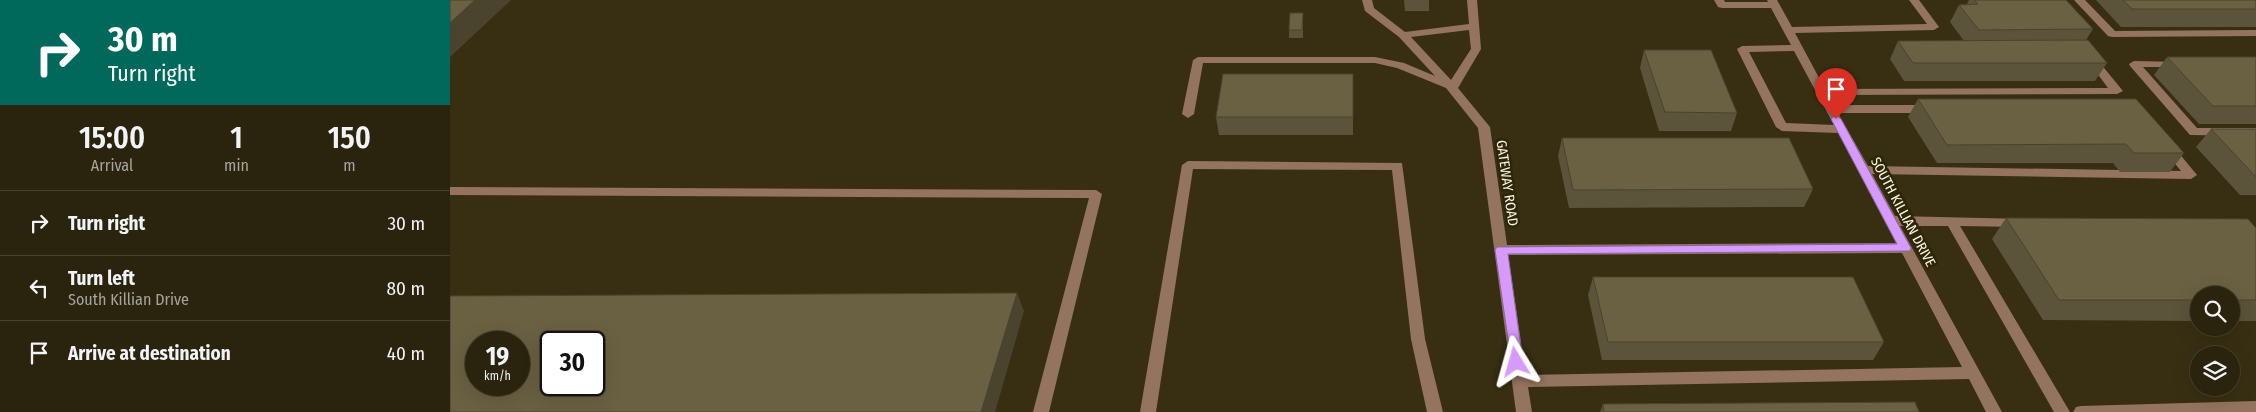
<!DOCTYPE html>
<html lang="en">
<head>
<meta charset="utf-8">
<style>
	:root { --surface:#2a230e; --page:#362f1c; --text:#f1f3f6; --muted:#a5a49e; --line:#46402e }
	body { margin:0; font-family:"Fira Sans Condensed",sans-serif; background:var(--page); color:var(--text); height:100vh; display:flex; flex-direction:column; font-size:19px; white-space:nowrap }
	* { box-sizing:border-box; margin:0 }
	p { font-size:16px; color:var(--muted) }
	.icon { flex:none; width:28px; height:28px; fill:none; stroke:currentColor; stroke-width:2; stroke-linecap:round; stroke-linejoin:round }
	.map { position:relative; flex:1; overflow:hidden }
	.drawer { display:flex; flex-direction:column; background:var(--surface); width:450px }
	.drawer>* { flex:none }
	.hud { background:#00695c; color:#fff; overflow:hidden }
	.fabs { position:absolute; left:1740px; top:286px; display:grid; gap:10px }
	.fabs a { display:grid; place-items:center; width:50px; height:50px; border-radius:50%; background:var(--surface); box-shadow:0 5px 20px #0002,0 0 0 1px var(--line); font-size:25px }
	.speed { position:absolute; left:15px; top:331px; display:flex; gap:10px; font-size:25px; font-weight:700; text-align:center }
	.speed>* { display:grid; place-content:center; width:65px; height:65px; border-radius:50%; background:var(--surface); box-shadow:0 5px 20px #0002,0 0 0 1px var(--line); line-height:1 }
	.speed small { font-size:12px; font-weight:400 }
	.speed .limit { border:2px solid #111; border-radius:8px; background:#fff; color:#111 }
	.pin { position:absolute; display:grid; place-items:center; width:42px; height:42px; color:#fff; margin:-51px -21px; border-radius:50% 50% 50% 0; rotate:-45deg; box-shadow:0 0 5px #0007 }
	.pin .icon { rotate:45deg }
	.me { position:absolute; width:55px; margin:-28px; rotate:352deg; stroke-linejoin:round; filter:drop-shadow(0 0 4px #0008) }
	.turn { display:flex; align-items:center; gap:18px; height:105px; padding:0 25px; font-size:22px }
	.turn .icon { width:65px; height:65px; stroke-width:2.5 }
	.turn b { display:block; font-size:35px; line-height:42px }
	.eta { display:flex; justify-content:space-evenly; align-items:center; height:85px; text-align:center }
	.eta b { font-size:30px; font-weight:600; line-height:35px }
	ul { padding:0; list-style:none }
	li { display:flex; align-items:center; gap:15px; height:65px; padding:0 25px; border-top:1px solid var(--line) }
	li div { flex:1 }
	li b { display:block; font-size:19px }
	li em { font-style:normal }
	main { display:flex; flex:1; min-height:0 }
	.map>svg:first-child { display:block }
</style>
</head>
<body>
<main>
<section class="drawer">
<div class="hud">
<div class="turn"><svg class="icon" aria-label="right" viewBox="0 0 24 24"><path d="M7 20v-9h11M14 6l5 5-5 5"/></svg><div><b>30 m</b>Turn right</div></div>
</div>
<div class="eta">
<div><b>15:00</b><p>Arrival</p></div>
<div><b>1</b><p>min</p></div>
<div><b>150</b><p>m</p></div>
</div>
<ul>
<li><svg class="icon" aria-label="right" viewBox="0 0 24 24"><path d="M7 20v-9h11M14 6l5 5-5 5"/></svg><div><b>Turn right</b></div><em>30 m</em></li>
<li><svg class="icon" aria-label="left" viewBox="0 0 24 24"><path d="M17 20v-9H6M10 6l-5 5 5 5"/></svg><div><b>Turn left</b><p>South Killian Drive</p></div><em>80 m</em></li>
<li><svg class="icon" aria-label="arrive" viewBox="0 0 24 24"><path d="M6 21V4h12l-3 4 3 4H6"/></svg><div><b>Arrive at destination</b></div><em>40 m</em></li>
</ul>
</section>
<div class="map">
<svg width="1806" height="412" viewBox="0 0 1806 412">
	<rect width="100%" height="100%" fill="#382f13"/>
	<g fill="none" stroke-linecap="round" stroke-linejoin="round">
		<g fill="#94745e" fill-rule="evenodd">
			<path d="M 912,0 L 922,0 L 924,8 L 955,32 L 1019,24 L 1017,0 L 1027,0 L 1031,49 L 1008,88 L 1040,127 L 1057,245 L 1446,243 L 1388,133 L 1332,131 L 1326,127 L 1287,49 L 1292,46 L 1341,45 L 1321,8 L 1272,8 L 1268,7 L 1264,0 L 1274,0 L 1275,2 L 1318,2 L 1317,0 L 1327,0 L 1342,27 L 1477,24 L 1459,0 L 1469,0 L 1489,27 L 1484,30 L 1345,33 L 1375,89 L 1658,88 L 1641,65 L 1646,62 L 1650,63 L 1673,91 L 1667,94 L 1379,95 L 1384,105 L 1480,105 L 1486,109 L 1480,113 L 1388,113 L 1418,166 L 1731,171 L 1713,149 L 1719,145 L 1723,146 L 1747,175 L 1741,179 L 1422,174 L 1445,216 L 1575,219 L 1577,222 L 1571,227 L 1510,226 L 1620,412 L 1604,412 L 1498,226 L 1450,226 L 1552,412 L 1536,412 L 1519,379 L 1078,387 L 1082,412 L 1066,412 L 1028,128 L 996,88 L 947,68 L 925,63 L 753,63 L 744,114 L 738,118 L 732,114 L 743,60 L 748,57 L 925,57 L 954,63 L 985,76 L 949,37 L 915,11 ZM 1019,30 L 1021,49 L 1001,80 L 961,37 ZM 1344,51 L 1384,125 L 1336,123 L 1299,52 ZM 1452,253 L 1512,367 L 1076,375 L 1058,255 Z"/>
			<polygon points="1624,0 1635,0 1665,31 1806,30 1806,36 1662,37 1658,36"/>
			<polygon points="1684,61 1733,62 1734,64 1729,67 1693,67 1747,128 1806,128 1806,136 1740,135 1680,66 1679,64"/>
			<polygon points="738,161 952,163 975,339 993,412 977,412 961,339 942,170 743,169 706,412 690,412 732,165"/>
			<polygon points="0,187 646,190 652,194 599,412 583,412 639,198 0,195"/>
			<polygon points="1806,401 1806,412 1623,412 1626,407 1631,406"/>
		</g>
	</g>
	<g fill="#5b533a">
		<polygon points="954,0 979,0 979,11 955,11"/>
		<polygon points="1519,0 1616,0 1643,29 1636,40 1657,63 1645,81 1454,81 1440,59 1448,41 1514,41 1500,22 1509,5 1517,4"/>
		<polygon points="1646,0 1806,0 1806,27 1671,27"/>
		<polygon points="853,13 853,38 839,38 839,30"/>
		<polygon points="1194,50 1287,113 1281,131 1209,131 1190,68"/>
		<polygon points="1717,57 1806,57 1806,124 1749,124 1704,75"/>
		<polygon points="903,74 903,135 769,135 766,117"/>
		<polygon points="1468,99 1734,153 1720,172 1670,172 1663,163 1487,163 1458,117"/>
		<polygon points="1761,129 1806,129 1806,195 1790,195 1746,147"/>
		<polygon points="1112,138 1363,189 1354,207 1119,208 1108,156"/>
		<polygon points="1556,218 1806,228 1806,321 1781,321 1781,295 1749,295 1749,321 1593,320 1542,239"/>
		<polygon points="1143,277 1434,342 1423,360 1152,360 1138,295"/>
		<polygon points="1153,404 1469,412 1150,412"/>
	</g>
	<g fill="#4a442f">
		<polygon points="25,0 61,0 0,57 0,23"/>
		<polygon points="567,293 574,311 545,412 531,412"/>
	</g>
	<g fill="#6a6143" stroke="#4a442f" fill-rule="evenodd">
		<polygon points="0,0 25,0 0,23"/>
		<polygon points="1524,0 1616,0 1643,29 1529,30 1509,5 1528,4"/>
		<polygon points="1673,0 1806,0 1806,9 1682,9"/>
		<polygon points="840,13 853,13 852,30 839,30"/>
		<polygon points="1638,40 1657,63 1463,63 1448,41"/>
		<polygon points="1194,50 1261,50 1287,113 1215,112"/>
		<polygon points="1717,57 1806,57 1806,106 1763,106"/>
		<polygon points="773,74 903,74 903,117 766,117"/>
		<polygon points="1468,99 1686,99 1734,153 1684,153 1676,144 1497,145"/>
		<polygon points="1761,129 1806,129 1806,177"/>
		<polygon points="1112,138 1339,138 1363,189 1123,190"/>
		<polygon points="1556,218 1798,219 1806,228 1806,300 1781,300 1781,295 1749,295 1749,300 1609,300"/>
		<polygon points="1143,277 1403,277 1434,342 1158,342"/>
		<path d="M 567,293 L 531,412 L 0,412 L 0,296 ZM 26,342 L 69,342 L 69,385 L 26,385 ZM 101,342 L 144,342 L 144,385 L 101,385 Z"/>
		<polygon points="1465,402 1469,412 1154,412 1153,404"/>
	</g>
	<polygon fill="#d69bfa" stroke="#8b65a2" points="1386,115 1391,119 1461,248 1460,251 1058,254 1073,362 1071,366 1062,366 1045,250 1047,247 1447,244 1381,119"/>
	<g text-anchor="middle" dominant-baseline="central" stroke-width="5" stroke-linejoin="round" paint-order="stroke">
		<g font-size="14" fill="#faf5e4" stroke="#2e2609">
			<text transform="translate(1057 183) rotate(82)">GATEWAY ROAD</text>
			<text transform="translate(1453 212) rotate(62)">SOUTH KILLIAN DRIVE</text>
		</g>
	</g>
</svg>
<div class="fabs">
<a><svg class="icon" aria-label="search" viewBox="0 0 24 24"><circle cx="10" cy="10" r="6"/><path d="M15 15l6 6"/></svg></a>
<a><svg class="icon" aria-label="layers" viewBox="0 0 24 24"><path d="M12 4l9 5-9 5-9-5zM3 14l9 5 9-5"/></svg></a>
</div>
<div class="speed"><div>19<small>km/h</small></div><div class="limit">30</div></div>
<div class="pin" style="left:1386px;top:119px;background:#d93025"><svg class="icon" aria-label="arrive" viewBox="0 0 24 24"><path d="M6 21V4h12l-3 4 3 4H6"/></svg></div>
<svg class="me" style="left:1066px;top:362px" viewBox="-20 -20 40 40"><path d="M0-17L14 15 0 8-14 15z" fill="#d69bfa" stroke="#fff" stroke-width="4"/></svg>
</div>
</main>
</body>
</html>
